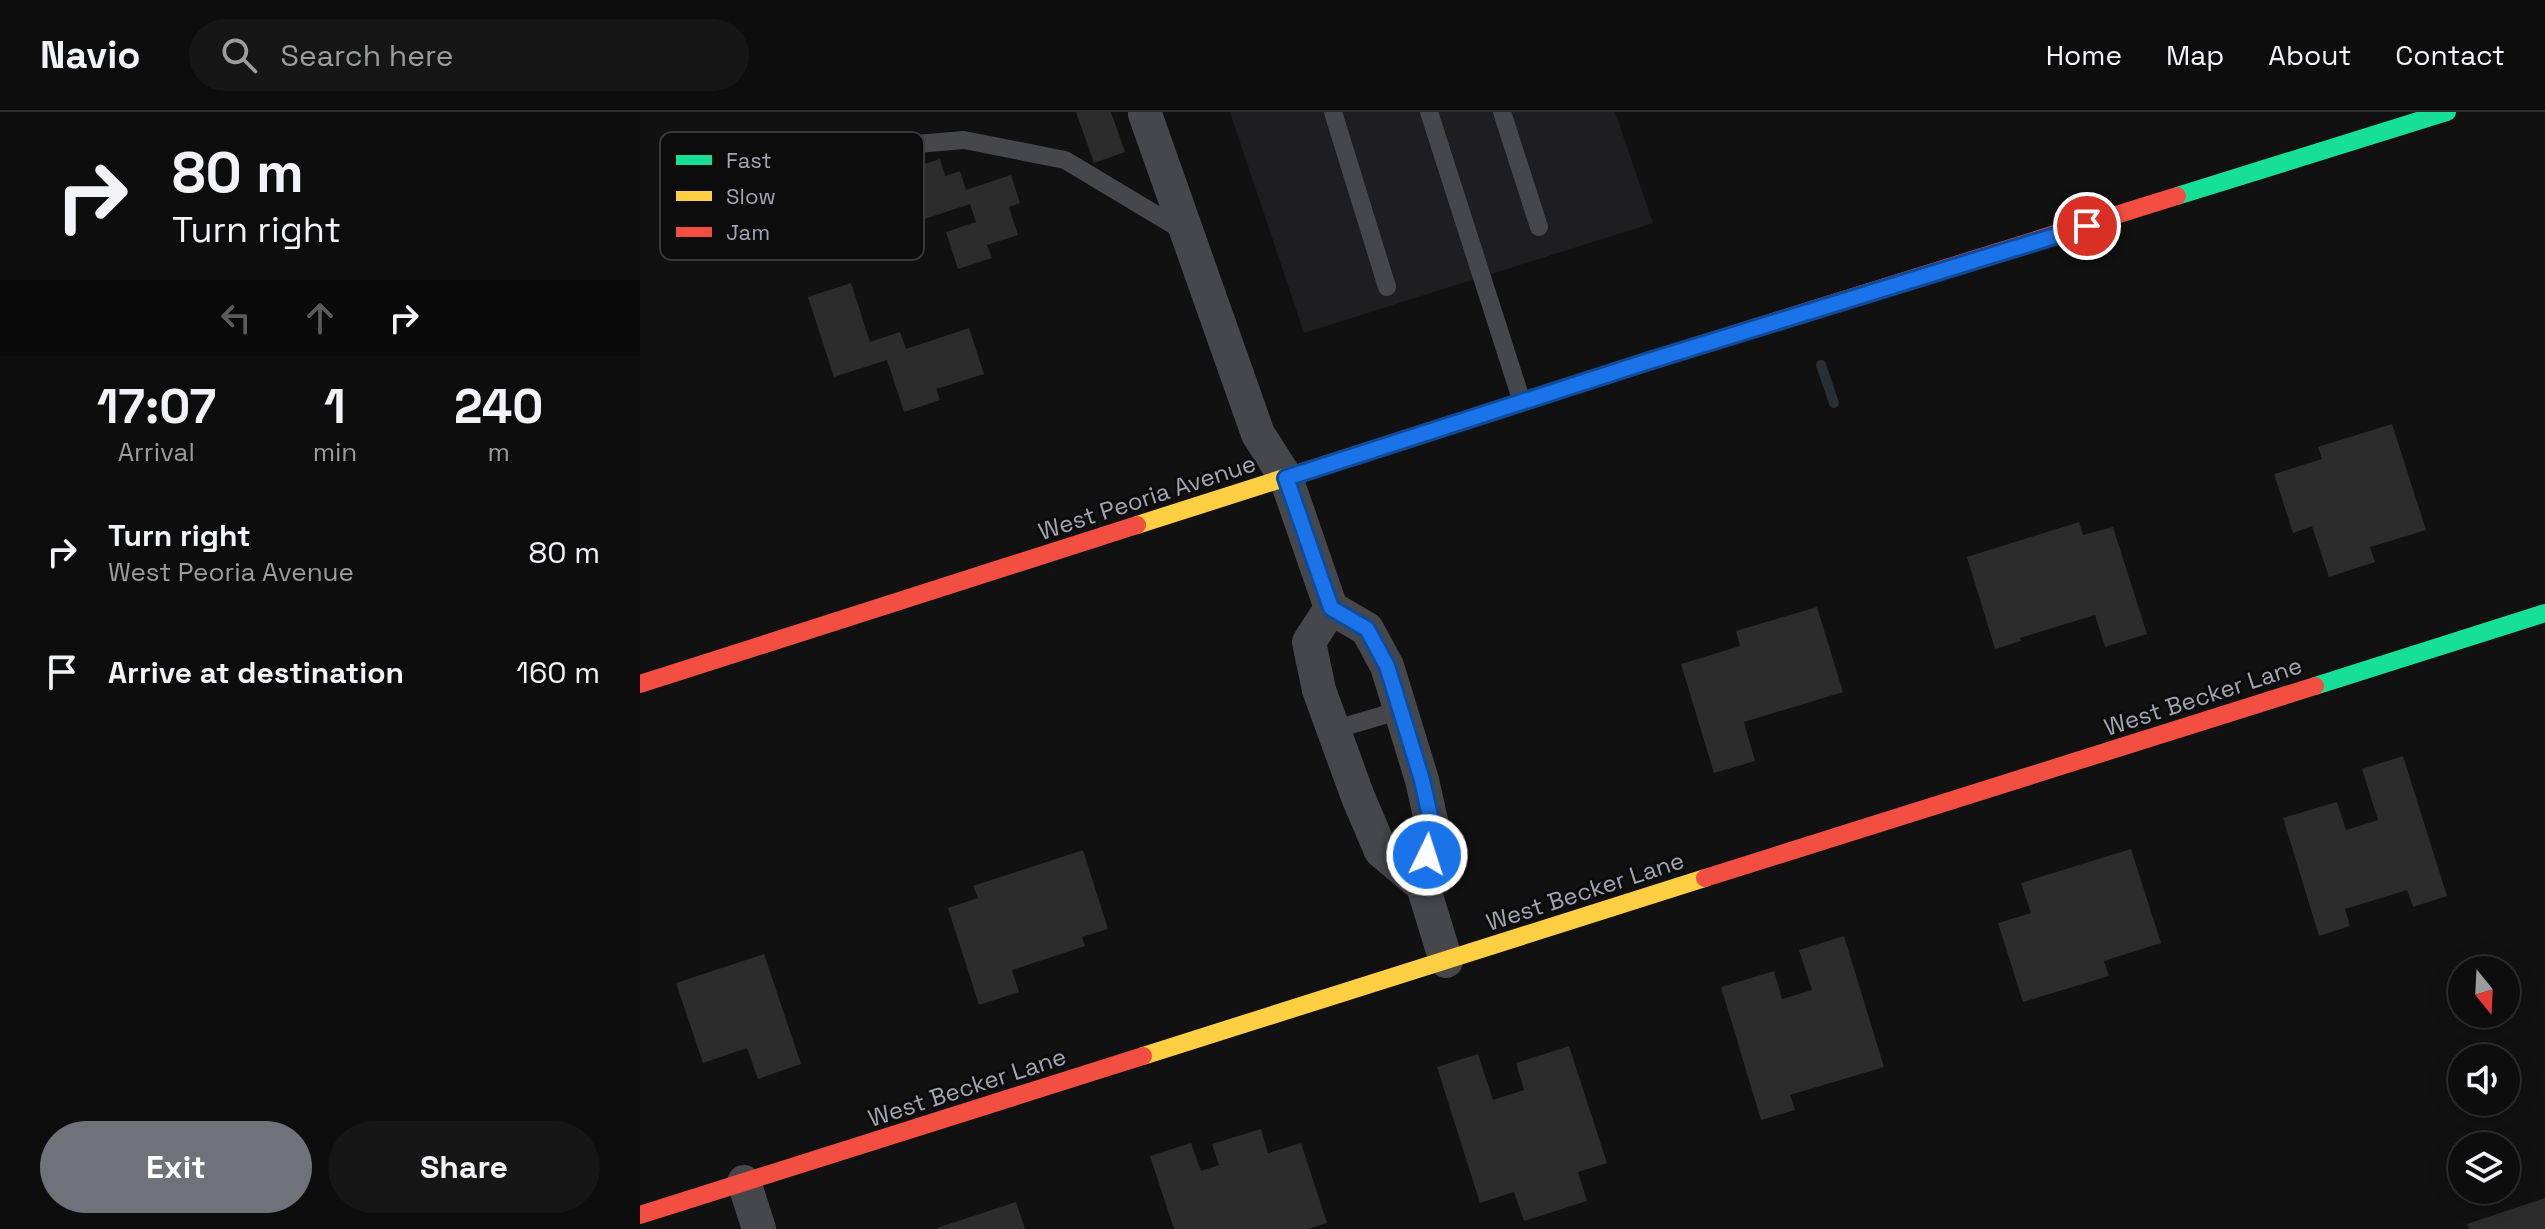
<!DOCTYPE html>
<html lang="en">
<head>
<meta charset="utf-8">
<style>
	:root { --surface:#0d0d0e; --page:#161617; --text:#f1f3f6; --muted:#9a9c9e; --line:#2d2d2e; --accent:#70727a }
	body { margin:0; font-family:"Space Grotesk",sans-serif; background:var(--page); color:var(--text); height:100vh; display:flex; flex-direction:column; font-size:30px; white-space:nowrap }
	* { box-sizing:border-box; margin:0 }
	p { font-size:26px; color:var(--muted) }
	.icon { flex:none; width:44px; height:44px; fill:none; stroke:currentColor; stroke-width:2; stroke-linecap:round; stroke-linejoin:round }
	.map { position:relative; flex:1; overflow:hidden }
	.details { display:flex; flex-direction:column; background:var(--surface); width:640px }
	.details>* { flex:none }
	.banner { background:#0d0d0e; color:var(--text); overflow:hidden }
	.needle { width:52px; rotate:162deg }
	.fabs { position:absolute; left:1808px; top:844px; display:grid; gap:16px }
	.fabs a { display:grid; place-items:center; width:72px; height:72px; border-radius:50%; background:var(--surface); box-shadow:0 4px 20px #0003,0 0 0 2px var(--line); font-size:40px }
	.pin { position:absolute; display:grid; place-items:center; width:68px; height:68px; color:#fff; margin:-34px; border:4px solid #fff; border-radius:50%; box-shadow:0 2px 8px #0007 }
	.me { position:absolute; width:88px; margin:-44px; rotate:4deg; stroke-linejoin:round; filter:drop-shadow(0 0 6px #0008) }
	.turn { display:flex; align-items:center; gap:28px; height:168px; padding:0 40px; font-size:36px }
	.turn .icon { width:104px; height:104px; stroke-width:2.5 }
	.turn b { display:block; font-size:56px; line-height:68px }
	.lanes { display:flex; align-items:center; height:76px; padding:0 40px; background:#0003; justify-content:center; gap:40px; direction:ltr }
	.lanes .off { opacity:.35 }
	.eta { display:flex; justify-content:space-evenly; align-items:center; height:136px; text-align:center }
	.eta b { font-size:48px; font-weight:800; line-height:56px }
	.cta { display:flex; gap:16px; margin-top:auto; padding:16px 40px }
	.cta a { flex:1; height:92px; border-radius:48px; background:var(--accent); color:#fff; font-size:32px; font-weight:800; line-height:92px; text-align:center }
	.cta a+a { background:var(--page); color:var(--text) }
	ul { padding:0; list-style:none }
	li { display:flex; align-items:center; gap:24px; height:120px; padding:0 40px }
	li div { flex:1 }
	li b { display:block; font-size:30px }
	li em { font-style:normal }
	header { display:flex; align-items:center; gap:48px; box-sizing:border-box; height:112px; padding:0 40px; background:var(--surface); border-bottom:2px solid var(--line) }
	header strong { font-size:38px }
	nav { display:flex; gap:44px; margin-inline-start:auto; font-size:28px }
	.search { width:560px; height:72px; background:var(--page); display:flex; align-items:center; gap:20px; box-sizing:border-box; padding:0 28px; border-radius:44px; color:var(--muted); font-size:30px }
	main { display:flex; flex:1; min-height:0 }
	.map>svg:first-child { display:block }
</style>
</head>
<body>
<header>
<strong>Navio</strong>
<div class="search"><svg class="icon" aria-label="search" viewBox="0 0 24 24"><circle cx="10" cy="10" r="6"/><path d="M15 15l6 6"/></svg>Search here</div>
<nav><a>Home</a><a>Map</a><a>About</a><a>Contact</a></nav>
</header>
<main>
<section class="details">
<div class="banner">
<div class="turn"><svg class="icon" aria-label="right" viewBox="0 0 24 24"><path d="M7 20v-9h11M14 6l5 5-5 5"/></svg><div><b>80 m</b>Turn right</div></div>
<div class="lanes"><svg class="icon off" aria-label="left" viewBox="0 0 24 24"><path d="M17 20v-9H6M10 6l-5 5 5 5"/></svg><svg class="icon off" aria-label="ahead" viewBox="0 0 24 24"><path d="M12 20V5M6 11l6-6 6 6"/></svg><svg class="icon" aria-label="right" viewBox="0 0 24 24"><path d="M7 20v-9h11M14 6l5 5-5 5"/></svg></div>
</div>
<div class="eta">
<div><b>17:07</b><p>Arrival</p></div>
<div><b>1</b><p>min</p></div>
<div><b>240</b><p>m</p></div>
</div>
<ul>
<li><svg class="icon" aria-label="right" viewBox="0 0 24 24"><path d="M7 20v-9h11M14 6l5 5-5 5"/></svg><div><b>Turn right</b><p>West Peoria Avenue</p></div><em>80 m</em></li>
<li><svg class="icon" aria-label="arrive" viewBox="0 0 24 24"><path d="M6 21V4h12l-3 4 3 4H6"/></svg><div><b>Arrive at destination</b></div><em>160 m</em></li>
</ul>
<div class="cta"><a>Exit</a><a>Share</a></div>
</section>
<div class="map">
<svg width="1905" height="1117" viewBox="0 0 1905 1117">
	<rect width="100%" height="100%" fill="#111112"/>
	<polygon fill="#1e1e20" points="590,0 975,0 1013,111 664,221"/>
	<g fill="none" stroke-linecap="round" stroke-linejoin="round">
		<polyline stroke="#292f36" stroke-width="10" points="1181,253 1194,291"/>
	</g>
	<g fill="#2c2c2d">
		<polygon points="436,0 471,0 485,40 454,51"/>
		<polygon points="300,47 305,64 320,59 326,78 371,63 380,91 369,95 378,123 347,133 352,146 318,157 306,120 336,110 330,92 197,136 181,86"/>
		<polygon points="211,171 230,230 260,220 266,237 329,216 344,262 296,277 300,288 264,300 247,248 194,265 168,185"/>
		<polygon points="1752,312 1786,418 1730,435 1735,450 1689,465 1672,414 1653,421 1634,362 1682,347 1678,335"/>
		<polygon points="1439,410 1443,423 1473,415 1507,522 1465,535 1455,503 1380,526 1381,529 1355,537 1327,445"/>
		<polygon points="1177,495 1203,580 1104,610 1115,649 1074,661 1041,552 1100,534 1096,519"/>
		<polygon points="1763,644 1807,784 1773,795 1767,778 1705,797 1710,814 1679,824 1643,706 1697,690 1706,718 1738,708 1722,657"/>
		<polygon points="1491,737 1521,831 1464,849 1469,864 1383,890 1358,811 1391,801 1381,771"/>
		<polygon points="443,738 468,817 442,825 445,834 372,858 379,880 339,893 308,796 338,786 333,774"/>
		<polygon points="1204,824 1244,955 1150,983 1155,998 1121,1008 1081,875 1134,859 1142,887 1172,878 1159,838"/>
		<polygon points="124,842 161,952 118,967 107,936 63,951 36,871"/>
		<polygon points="929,934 967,1051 938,1060 947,1089 884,1109 874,1080 840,1091 797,955 838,942 853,988 884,978 876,951"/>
		<polygon points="621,1017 628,1041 661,1031 687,1111 668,1117 534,1117 510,1044 551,1031 561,1059 579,1053 572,1032"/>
		<polygon points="1905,1086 1905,1117 1829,1117 1827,1112"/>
		<polygon points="376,1090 385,1117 297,1117 297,1116"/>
	</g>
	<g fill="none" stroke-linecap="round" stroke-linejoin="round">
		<g stroke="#46474a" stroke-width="18">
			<polyline points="693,0 747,175"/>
			<polyline points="789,0 882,290"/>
			<polyline points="862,0 899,115"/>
			<polyline points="123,96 218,37 324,28 425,48 545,120"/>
			<polyline points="693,618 761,598"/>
		</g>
		<g stroke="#46474a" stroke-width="34">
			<polyline points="505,2 618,322 646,366 691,496 727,517 747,554 782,668 792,713 783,774 806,849"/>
			<polyline points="691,496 669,530 679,578 718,685 741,739 783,774"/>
			<polyline points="104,1070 119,1117"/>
		</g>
		<g stroke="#16e098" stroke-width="18">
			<polyline points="1537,84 1807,0"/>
			<polyline points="1675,574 1905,501"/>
		</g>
		<g stroke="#ffcf43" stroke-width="18">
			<polyline points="497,413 1117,215"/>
			<polyline points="503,944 1065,766"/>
		</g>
		<g stroke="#f24e42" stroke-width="18">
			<polyline points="1117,215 1537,84"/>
			<polyline points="0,572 497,413"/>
			<polyline points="1065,766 1675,574"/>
			<polyline points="0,1103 503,944"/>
		</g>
	</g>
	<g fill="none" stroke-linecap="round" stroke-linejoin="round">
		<g stroke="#114b97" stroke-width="20">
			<polyline id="route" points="787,743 792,713 782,668 747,554 727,517 691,496 646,366 1009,249 1447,114"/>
		</g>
		<use href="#route" stroke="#1a73e8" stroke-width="14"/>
	</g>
	<g text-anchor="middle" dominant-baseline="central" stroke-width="6" stroke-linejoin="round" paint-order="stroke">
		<g font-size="24" fill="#a3a6b2" stroke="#0c0c0d">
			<text transform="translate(507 385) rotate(-18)">West Peoria Avenue</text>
			<text transform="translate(1563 584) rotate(-18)">West Becker Lane</text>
			<text transform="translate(945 779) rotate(-18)">West Becker Lane</text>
			<text transform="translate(327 975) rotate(-18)">West Becker Lane</text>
		</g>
	</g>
	<rect x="20" y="20" width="264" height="128" rx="12" fill="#0c0c0d" stroke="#393a3f" stroke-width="2"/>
	<rect x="36" y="43" width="36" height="10" fill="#16e098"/>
	<rect x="36" y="79" width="36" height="10" fill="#ffcf43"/>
	<rect x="36" y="115" width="36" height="10" fill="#f24e42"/>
	<g font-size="22" fill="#a3a6b2">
		<text x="86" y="56">Fast</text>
		<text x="86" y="92">Slow</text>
		<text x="86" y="128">Jam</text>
	</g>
</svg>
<div class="fabs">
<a><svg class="needle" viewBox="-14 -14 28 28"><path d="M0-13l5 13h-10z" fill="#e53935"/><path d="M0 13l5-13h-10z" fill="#9a9c9e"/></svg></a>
<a><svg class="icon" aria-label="sound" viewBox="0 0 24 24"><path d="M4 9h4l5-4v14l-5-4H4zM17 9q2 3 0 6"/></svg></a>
<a><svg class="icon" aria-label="layers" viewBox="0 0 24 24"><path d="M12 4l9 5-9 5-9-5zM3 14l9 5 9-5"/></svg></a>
</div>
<div class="pin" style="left:1447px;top:114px;background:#d93025"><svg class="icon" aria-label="arrive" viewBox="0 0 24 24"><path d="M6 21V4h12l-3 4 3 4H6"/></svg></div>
<svg class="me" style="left:787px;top:743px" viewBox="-20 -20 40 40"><circle r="17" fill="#1a73e8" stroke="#fff" stroke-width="3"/><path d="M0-11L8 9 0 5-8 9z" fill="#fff"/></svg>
</div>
</main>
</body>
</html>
